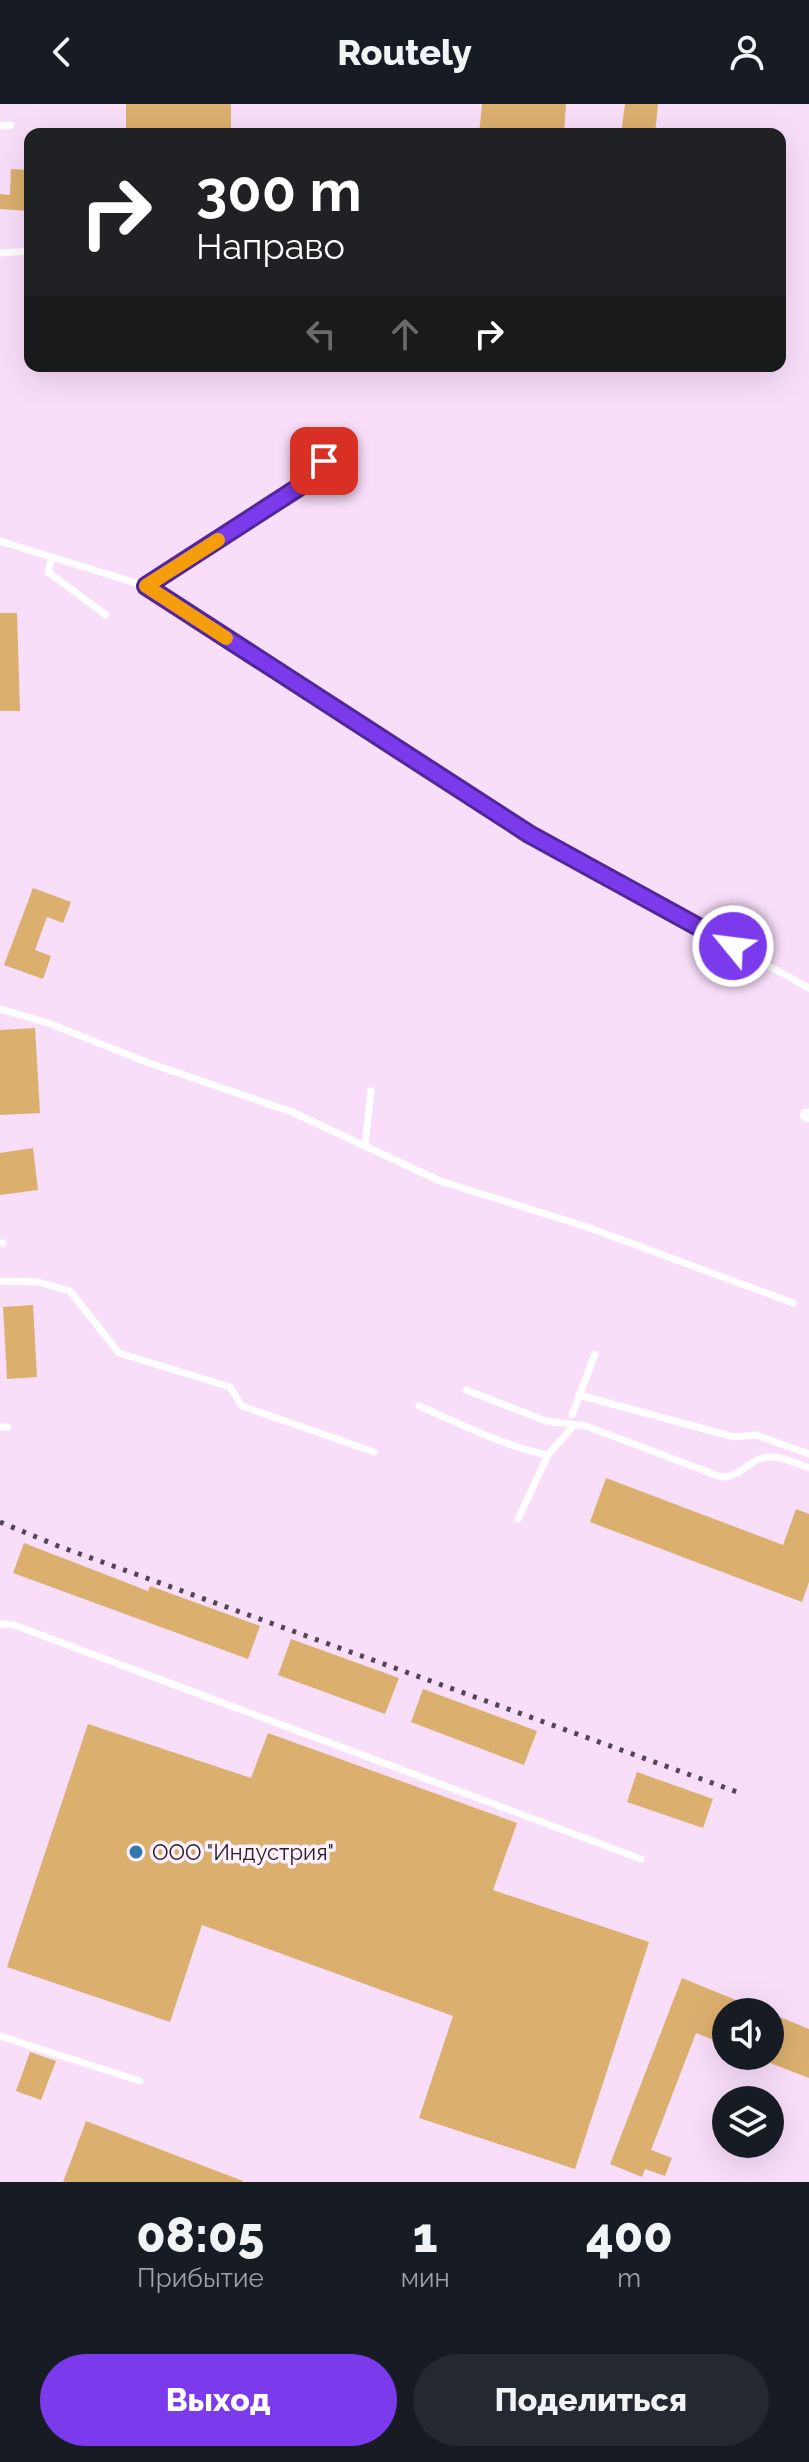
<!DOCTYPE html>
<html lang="ru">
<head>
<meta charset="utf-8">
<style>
	:root { --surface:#171b24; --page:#242831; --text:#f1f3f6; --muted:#9ea1a6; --accent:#7c3aed }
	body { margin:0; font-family:Raleway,sans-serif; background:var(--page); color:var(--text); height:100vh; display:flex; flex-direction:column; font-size:30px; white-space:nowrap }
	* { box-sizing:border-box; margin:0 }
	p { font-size:26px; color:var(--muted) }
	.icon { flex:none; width:44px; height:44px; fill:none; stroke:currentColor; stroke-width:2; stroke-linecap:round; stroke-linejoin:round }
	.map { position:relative; height:2078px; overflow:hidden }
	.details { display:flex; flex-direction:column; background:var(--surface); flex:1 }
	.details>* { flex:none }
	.guide { position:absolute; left:24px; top:24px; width:762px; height:244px; border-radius:16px; box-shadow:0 8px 32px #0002; background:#202124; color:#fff; overflow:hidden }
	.fabs { position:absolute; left:712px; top:1894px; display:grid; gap:16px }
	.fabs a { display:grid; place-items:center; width:72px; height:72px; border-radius:50%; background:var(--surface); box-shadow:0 8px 32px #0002; font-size:40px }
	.pin { position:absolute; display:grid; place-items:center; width:68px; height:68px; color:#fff; margin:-34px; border-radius:16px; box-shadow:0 4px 12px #0006 }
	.me { position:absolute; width:88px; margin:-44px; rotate:299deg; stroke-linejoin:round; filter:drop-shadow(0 0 6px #0008) }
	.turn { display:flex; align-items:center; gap:28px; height:168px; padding:0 40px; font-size:36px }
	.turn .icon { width:104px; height:104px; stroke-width:2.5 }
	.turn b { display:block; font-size:56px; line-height:68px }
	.lanes { display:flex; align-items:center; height:76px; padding:0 40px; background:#0003; justify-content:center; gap:40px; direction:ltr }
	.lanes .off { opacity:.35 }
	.eta { display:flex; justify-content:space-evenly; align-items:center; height:136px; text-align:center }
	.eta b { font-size:48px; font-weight:800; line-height:56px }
	.cta { display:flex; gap:16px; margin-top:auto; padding:16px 40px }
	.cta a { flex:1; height:92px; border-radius:48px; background:var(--accent); color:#fff; font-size:32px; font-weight:800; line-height:92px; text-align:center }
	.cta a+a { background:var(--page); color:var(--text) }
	header { display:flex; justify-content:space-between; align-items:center; height:104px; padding:0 40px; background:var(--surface); font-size:36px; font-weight:800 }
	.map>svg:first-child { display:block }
</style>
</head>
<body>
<header><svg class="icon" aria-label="back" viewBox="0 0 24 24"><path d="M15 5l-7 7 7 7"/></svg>Routely<svg class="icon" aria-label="person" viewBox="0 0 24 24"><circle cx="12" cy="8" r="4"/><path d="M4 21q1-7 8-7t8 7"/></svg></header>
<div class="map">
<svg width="809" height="2078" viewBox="0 0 809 2078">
	<rect width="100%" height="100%" fill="#f9defa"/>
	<g fill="#dbaf6e">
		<polygon points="126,0 231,0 231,26 126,24"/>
		<polygon points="482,0 566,0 564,30 479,30"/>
		<polygon points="625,0 658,0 655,30 621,30"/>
		<polygon points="11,65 30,66 30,107 0,105 0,90 10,91"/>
		<polygon points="0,509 17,509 20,607 0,607"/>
		<polygon points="33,784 71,798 63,819 47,813 35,846 51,852 43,875 4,861"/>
		<polygon points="35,924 40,1009 0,1011 0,926"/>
		<polygon points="33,1044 38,1086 0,1091 0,1049"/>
		<polygon points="33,1201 37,1273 7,1275 3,1203"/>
		<polygon points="606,1374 783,1441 796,1405 809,1410 809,1478 802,1498 590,1418"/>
		<polygon points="24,1439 148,1487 150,1482 260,1522 248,1555 13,1469"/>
		<polygon points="291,1535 399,1574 385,1610 278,1571"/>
		<polygon points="423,1585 537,1627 524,1661 411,1618"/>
		<polygon points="88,1620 251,1674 268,1629 517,1719 493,1786 649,1838 575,2065 419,2014 453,1912 202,1821 170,1918 7,1863"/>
		<polygon points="637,1668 713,1695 703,1724 627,1698"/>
		<polygon points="682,1874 765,1908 726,1908 726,1941 696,1929 651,2046 672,2054 665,2072 645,2065 642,2073 610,2060"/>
		<polygon points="770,1909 809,1925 809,1974 770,1959"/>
		<polygon points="30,1948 56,1957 41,1996 16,1987"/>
		<polygon points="86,2017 243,2077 243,2078 63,2078"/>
	</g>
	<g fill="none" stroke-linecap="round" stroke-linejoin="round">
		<g stroke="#fff" stroke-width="7">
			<polyline points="0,22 11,21"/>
			<polyline points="0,149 30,147"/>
			<polyline points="0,437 146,482 529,730 809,884"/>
			<polyline points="52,453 48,468 106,511"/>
			<polyline points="146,482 310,376 339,338"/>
			<polyline points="0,905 48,919 149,959 292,1008 440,1077 587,1123 793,1199"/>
			<polyline points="365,1041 371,987"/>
			<polyline points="0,1139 3,1139"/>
			<polyline points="0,1177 38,1178 70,1187 119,1249 230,1283 242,1302 374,1348"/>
			<path d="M 466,1286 L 546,1317 L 586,1322 L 721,1373 C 741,1374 750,1353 770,1353 C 783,1352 797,1360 809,1364"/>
			<polyline points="579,1291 734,1333 756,1331 809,1350"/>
			<path d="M 419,1302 C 461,1320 503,1342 548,1351 L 574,1321"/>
			<polyline points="572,1311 595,1250"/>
			<polyline points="0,1323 8,1323"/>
			<polyline points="518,1415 548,1351"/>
			<polyline points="0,1520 14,1521 641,1755"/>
			<polyline points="0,1932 140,1977"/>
		</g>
		<polyline stroke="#fff" stroke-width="14" points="807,1011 809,1011"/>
		<polyline stroke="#534553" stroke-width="5" stroke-dasharray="4 8" stroke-linecap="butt" points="0,1418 58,1442 740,1689"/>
	</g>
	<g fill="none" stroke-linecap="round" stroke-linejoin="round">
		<g stroke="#51269a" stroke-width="20">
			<polyline id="route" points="324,357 310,376 146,482 529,730 733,842"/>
		</g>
		<use href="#route" stroke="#7c3aed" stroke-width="14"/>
		<polyline stroke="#f59e0b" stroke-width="14" points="218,436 146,482 226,534"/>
	</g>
	<circle fill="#3277ac" stroke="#fcf1fd" stroke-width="3" cx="136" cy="1748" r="8"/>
	<g text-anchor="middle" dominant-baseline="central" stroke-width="7" stroke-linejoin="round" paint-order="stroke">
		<g font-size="22" fill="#2a202a" stroke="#fcf1fd" text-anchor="start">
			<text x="152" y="1748">ООО "Индустрия"</text>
		</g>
	</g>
</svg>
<div class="fabs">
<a><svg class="icon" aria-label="sound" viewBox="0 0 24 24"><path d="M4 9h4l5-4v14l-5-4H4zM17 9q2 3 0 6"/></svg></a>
<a><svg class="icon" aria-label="layers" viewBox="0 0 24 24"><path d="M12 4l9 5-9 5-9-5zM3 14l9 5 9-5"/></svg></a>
</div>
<div class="pin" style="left:324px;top:357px;background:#d93025"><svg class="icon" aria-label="arrive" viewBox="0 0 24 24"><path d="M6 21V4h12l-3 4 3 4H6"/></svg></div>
<svg class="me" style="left:733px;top:842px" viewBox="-20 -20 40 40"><circle r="17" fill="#7c3aed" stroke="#fff" stroke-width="3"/><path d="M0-11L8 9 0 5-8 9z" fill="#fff"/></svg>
<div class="guide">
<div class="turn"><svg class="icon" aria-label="right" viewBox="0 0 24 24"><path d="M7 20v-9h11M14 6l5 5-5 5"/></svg><div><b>300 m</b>Направо</div></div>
<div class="lanes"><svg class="icon off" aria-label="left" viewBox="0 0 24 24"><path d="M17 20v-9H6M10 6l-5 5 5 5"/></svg><svg class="icon off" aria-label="ahead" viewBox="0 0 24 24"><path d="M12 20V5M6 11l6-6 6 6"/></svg><svg class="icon" aria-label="right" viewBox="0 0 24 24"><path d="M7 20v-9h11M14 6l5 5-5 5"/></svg></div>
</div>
</div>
<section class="details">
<div class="eta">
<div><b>08:05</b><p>Прибытие</p></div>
<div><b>1</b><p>мин</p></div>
<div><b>400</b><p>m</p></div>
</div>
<div class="cta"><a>Выход</a><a>Поделиться</a></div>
</section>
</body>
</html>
